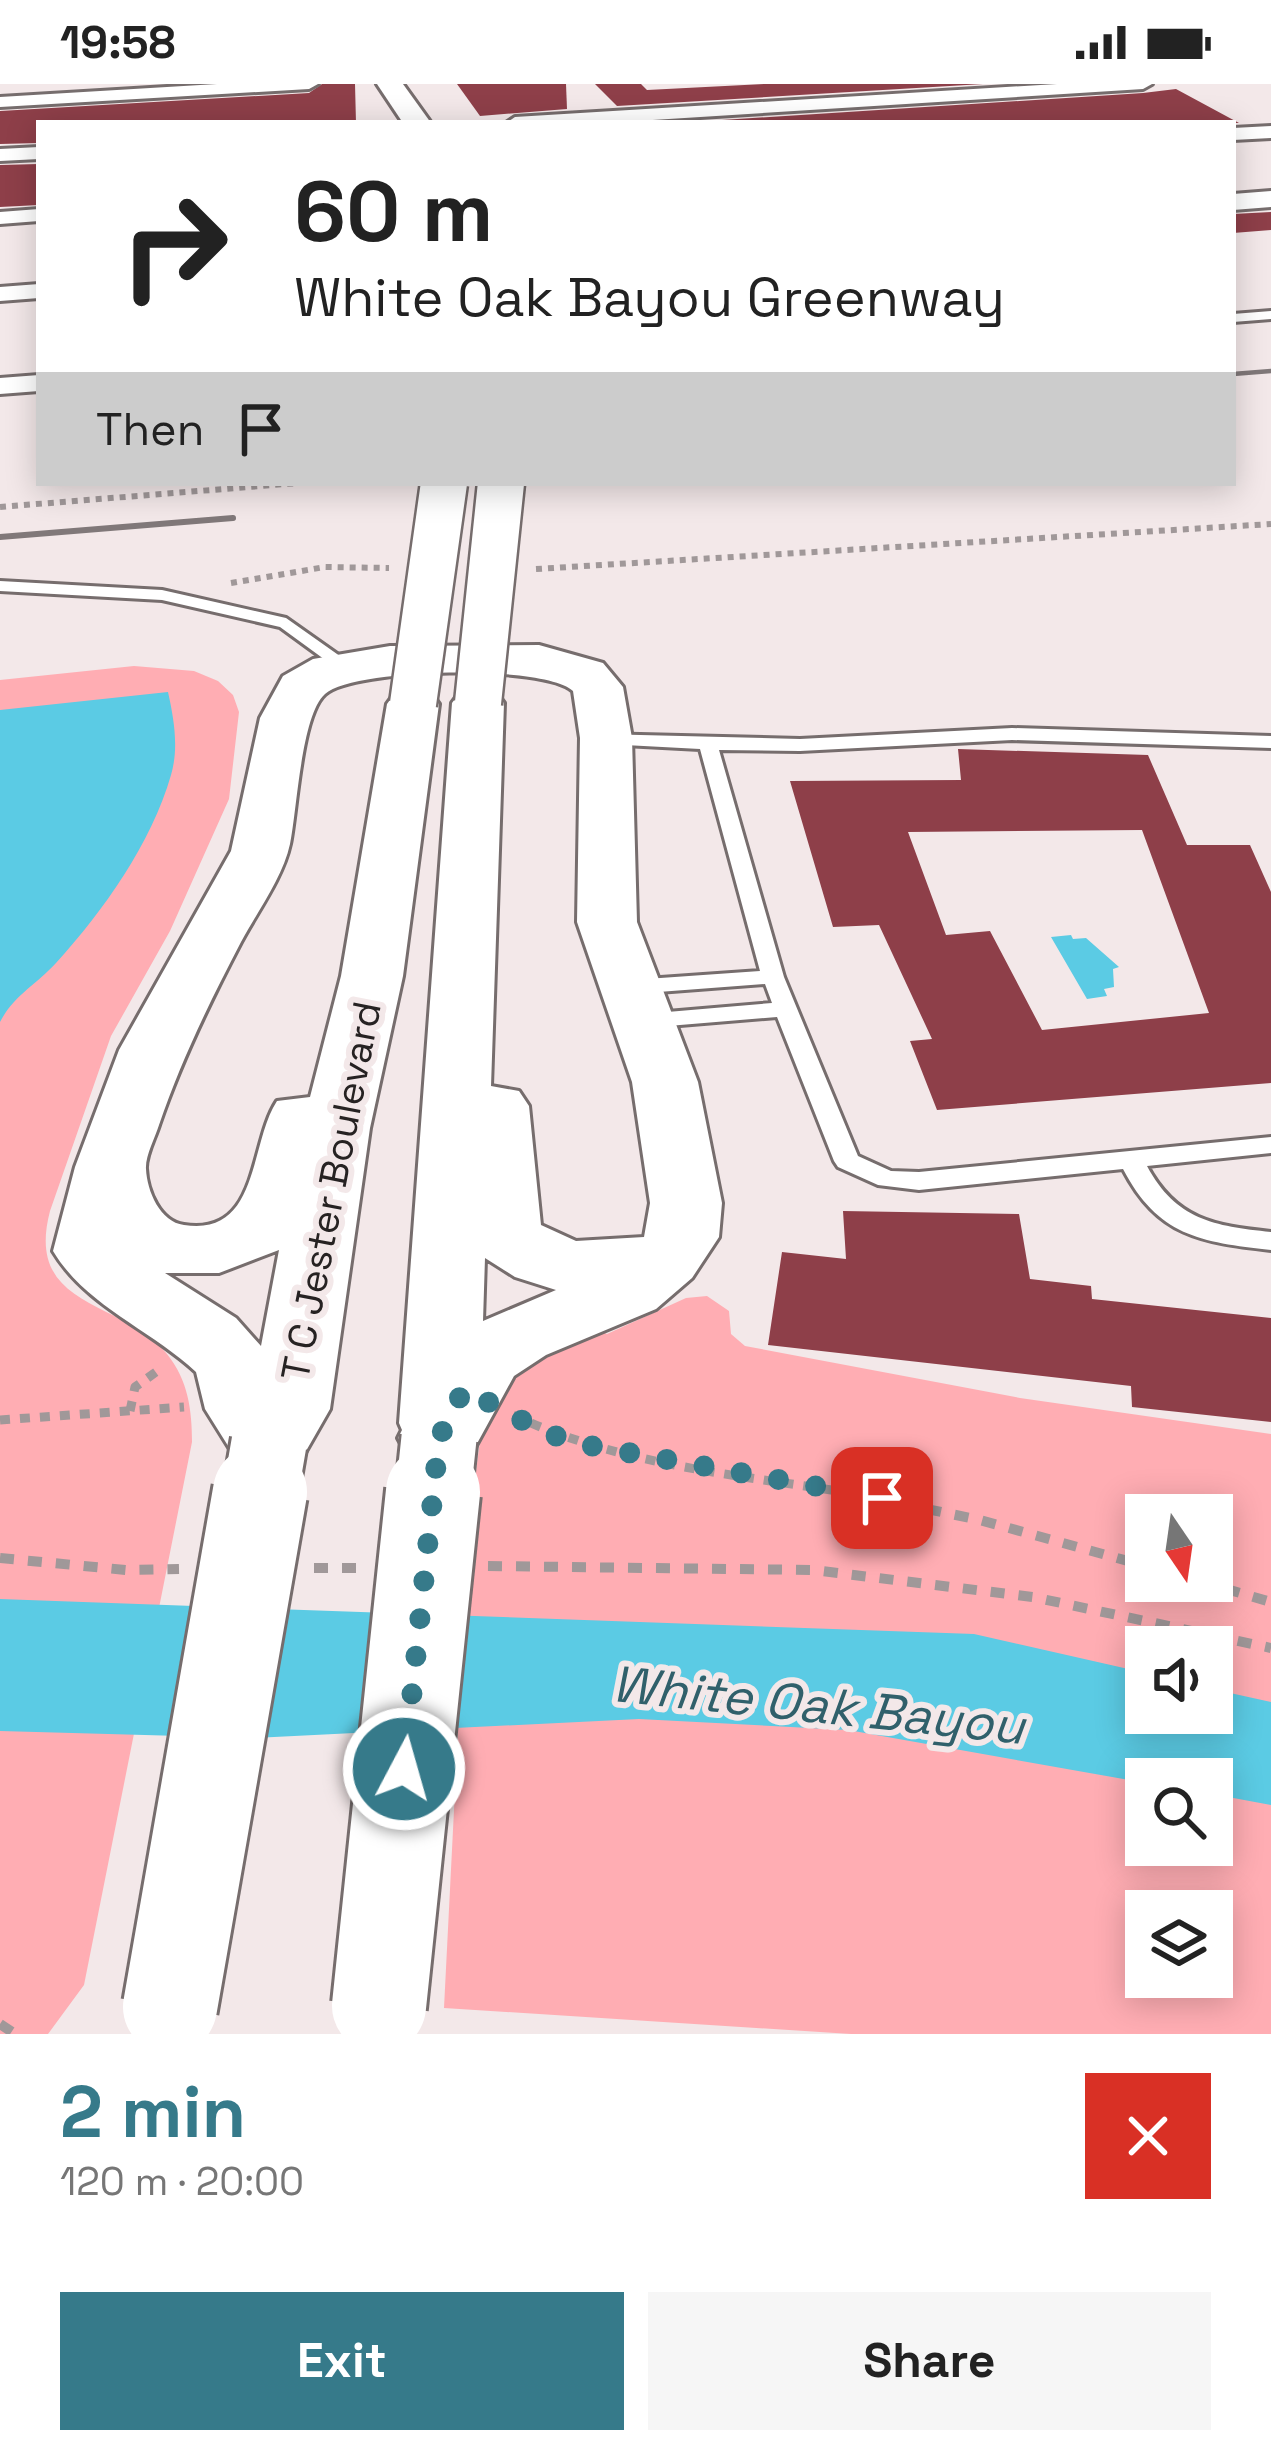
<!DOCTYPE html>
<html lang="en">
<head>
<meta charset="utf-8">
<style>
	:root { --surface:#fff; --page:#f6f6f6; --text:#222; --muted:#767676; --accent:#367a8a }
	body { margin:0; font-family:"Space Grotesk",sans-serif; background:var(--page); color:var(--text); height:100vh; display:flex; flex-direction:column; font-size:45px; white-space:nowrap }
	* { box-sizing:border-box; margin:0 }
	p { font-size:39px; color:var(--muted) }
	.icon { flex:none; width:66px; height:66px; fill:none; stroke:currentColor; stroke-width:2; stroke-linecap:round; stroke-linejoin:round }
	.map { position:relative; height:1950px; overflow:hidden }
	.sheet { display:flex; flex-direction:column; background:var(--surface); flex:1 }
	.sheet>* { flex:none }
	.banner { position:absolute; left:36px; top:36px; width:1200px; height:366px; border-radius:0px; box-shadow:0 6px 30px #0003; background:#fff; color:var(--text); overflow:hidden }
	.needle { width:78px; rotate:167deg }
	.buttons { position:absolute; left:1125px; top:1410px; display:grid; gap:24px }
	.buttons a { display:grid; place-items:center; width:108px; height:108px; border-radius:0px; background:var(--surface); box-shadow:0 6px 30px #0003; font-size:60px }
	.pin { position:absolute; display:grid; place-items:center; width:102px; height:102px; color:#fff; margin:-51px; border-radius:24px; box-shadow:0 6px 18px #0006 }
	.me { position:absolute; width:132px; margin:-66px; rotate:6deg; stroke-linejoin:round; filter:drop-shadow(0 0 9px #0008) }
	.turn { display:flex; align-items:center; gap:42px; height:252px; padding:0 60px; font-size:54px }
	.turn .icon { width:156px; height:156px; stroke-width:2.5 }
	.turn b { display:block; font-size:84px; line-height:102px }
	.then { display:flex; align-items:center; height:114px; padding:0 60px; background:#0003; gap:24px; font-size:45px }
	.round { display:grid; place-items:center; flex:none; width:126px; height:126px; border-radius:0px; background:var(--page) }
	.overview { display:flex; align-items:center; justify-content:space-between; height:204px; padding:0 60px }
	h1 { font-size:72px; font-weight:700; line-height:90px; color:var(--accent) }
	.primary-button { display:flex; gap:24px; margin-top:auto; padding:24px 60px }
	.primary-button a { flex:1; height:138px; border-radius:0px; background:var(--accent); color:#fff; font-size:48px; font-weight:700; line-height:138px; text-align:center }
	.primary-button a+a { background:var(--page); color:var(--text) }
	.status { display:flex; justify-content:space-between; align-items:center; height:84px; padding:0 60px; background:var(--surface); direction:ltr }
	.status svg { height:33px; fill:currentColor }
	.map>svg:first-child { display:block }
</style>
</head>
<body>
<div class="status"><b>19:58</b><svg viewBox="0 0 49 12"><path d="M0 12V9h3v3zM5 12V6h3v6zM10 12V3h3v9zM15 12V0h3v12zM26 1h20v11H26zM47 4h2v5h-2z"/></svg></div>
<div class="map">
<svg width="1271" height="1950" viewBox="0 0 1271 1950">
	<rect width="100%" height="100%" fill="#f3e8e9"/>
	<g fill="#ffadb3" fill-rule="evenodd">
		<path d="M 134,582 L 194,587 L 218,597 L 233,611 L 239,628 L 229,715 L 170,847 L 111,952 L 50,1127 C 24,1226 123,1215 167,1270 C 188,1296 192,1326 192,1358 L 84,1901 L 48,1950 L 0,1950 L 0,596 Z"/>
		<path d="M 707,1212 L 729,1227 L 731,1250 L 745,1262 L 1020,1314 L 1271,1350 L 1271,1950 L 851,1950 L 444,1924 L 468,1449 L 484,1326 L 514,1283 L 596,1245 L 607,1250 L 686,1214 ZM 1146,1431 L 1212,1431 L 1212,1497 L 1146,1497 ZM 1146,1563 L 1212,1563 L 1212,1629 L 1146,1629 ZM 1146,1695 L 1212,1695 L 1212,1761 L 1146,1761 ZM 1146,1827 L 1212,1827 L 1212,1893 L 1146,1893 Z"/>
	</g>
	<g fill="#5bcbe4">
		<path d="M 168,608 C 174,635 179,664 171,691 C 151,760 104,826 56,879 C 36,901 14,911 0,938 L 0,626 Z"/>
		<polygon points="1071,851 1073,855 1086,854 1119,883 1113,885 1114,903 1104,905 1107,912 1087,915 1051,853"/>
		<polygon points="0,1515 974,1550 1146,1589 1146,1629 1212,1629 1212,1605 1271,1618 1271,1721 1212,1710 1212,1695 1146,1699 848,1646 639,1635 253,1654 0,1647"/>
	</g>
	<g fill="#8e3f49" fill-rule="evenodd">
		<polygon points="322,0 355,0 356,39 39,39 39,59 0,60 0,27 309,9"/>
		<polygon points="457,0 566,0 567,25 480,32"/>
		<polygon points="595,0 641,0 647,6 764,0 983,0 617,22"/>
		<polygon points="1176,5 1239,39 676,39 1143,9"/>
		<polygon points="39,80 39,121 0,123 0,81"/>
		<polygon points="1271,128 1271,146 1233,149 1233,130"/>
		<path d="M 958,665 L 1148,671 L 1187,761 L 1250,761 L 1271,808 L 1271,999 L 937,1026 L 910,957 L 932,955 L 879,841 L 833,843 L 790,697 L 961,696 ZM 1142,746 L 1209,929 L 1042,946 L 990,847 L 946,851 L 908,748 Z"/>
		<polygon points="843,1127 1019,1130 1030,1195 1091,1202 1092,1215 1271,1234 1271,1338 1132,1323 1131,1302 768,1261 782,1168 846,1175"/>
	</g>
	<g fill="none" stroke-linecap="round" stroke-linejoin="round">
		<g stroke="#766d6d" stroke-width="6">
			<g id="service">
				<polygon points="1271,227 1271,235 1233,238 1233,230"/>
				<polygon points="0,497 162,506 286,534 354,582 345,587 339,586 280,543 162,516 0,507"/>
				<path d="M 1012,644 L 1271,652 L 1271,664 L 1012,656 L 800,667 L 719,666 L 784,893 L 858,1072 L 891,1087 L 919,1088 L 1271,1053 L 1271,1069 L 1147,1082 C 1176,1136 1214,1142 1271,1148 L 1271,1166 C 1200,1158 1158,1152 1123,1085 L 919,1106 L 878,1101 L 838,1083 L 834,1077 L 777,933 L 644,944 L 632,937 L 644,930 L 772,919 L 765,900 L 632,910 L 621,903 L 632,896 L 760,887 L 700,665 L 606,660 L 596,654 L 599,650 L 800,655 Z"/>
			</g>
		</g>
		<g stroke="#766d6d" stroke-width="6">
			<g id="minor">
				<polygon points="217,0 318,0 309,5 0,23 0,13"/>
				<polygon points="1057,0 1152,0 1143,5 605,39 506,39 515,33"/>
				<polygon points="1271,42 1271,54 1233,56 1233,44"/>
				<polygon points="39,63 39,75 0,77 0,65"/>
				<polygon points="39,125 39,137 0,140 0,128"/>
				<polygon points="39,200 39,214 0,217 0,203"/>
				<polygon points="39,291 39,307 0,310 0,294"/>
			</g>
		</g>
		<g stroke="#766d6d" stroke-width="6">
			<polygon id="tertiary" points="1271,107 1271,123 1233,126 1233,110"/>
		</g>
		<g stroke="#766d6d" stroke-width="6">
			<g id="secondary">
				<polygon points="377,0 403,0 431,39 403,39"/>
				<path d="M 539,561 L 603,579 L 623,603 L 632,654 L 637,838 L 698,998 L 722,1119 L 719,1153 L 692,1194 L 656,1225 L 546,1271 L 514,1292 L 468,1376 L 439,1385 L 410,1376 L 398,1354 L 402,1346 L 399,1339 L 452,619 L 460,608 L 478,604 L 496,608 L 504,619 L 491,1002 L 519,1007 L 529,1022 L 541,1141 L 576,1157 L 644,1153 L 650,1119 L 632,998 L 577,838 L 580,654 L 573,607 C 545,580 354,584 325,610 C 301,631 297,727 290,760 C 283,793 257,828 241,858 C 209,919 181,977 159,1041 C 155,1054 145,1072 146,1085 C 147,1107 160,1138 184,1141 C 260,1153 249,1059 277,1017 L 310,1013 L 341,892 L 387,620 L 395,609 L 413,605 L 431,609 L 439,620 L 403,892 L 370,1044 L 330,1325 L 298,1381 L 269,1390 L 240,1381 L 205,1325 L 196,1288 C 150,1245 86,1222 53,1167 L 75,1083 L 119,966 L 231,767 L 260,634 L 283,592 L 313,575 L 390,562 ZM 279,1166 L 261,1262 L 236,1234 L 165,1189 L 219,1189 ZM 485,1174 L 515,1193 L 556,1206 L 483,1237 Z"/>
			</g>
		</g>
		<g stroke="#a09899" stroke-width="6" stroke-dasharray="6 6" stroke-linecap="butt">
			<polyline points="0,423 298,399"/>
			<polyline points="536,485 1271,440"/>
			<polyline points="231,499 325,483 389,484"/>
		</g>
		<g stroke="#a09899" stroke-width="9" stroke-dasharray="10 10" stroke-linecap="butt">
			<polyline points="130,1327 135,1303 163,1283"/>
			<path d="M 513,1331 C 624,1383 743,1391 863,1411"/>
			<polyline points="0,1336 184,1323"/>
		</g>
		<g stroke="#a09899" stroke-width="10" stroke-dasharray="14 14" stroke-linecap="butt">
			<polyline points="845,1408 980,1436 1146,1482"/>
			<polyline points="0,1474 126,1486 179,1485"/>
			<polyline points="488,1482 813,1486 1033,1513 1271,1564"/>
			<polyline points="314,1484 359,1484"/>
			<polyline points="1199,1497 1271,1518"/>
			<polyline points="0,1940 15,1950"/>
		</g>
		<use href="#service" fill="#fff" fill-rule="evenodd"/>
		<use href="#minor" fill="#fff" fill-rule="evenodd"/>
		<use href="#tertiary" fill="#fff" fill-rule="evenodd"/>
		<use href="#secondary" fill="#fff" fill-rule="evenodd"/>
		<polyline stroke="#807879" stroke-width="4.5" points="1233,290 1271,287"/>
		<polyline stroke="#807879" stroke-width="6" points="0,453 233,434"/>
		<g stroke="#766d6d" stroke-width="51" stroke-linecap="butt">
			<g id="secondary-bridge-far2">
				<polyline points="478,619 501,399"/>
				<polyline points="413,620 444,399"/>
			</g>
		</g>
		<g stroke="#766d6d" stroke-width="81" stroke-linecap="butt">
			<g id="secondary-bridge-far1">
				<polyline points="260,1411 269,1359"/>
				<polyline points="433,1411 439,1354"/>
			</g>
		</g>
		<g stroke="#766d6d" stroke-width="100" stroke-linecap="butt">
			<g id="secondary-bridge">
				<polyline points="379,1922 433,1408"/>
				<polyline points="170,1923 260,1408"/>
			</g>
		</g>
		<use href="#secondary-bridge-far2" stroke="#fff" stroke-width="46"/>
		<use href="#secondary-bridge-far1" stroke="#fff" stroke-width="75"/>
		<use href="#secondary-bridge" stroke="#fff" stroke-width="94"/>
	</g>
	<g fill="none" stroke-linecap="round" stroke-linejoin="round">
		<polyline stroke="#367a8a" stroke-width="21" stroke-dasharray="0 37.8" points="404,1685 439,1354 464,1305 540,1346 575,1359 882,1414"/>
	</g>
	<g text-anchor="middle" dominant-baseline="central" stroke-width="12" stroke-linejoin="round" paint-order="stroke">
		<g font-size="39" fill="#262222" stroke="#f3e8e9">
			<text transform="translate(331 1107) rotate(-79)">T C Jester Boulevard</text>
		</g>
		<g font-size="51" font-style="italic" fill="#30606b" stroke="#f3e8e9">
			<text transform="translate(818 1621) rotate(6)">White Oak Bayou</text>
		</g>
	</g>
</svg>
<div class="buttons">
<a><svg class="needle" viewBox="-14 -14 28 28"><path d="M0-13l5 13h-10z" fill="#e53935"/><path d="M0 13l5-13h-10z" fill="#767676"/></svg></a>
<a><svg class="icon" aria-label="sound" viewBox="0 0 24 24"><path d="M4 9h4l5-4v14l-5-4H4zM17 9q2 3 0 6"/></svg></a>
<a><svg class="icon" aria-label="search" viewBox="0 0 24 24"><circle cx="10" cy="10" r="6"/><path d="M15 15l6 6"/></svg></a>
<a><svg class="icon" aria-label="layers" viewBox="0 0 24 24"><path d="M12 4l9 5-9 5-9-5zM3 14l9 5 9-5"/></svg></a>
</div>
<div class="pin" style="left:882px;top:1414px;background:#d93025"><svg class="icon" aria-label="arrive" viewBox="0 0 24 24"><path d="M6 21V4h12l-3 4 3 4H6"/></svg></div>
<svg class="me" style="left:404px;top:1685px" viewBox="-20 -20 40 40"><circle r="17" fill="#367a8a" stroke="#fff" stroke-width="3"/><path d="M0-11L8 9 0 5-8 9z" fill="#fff"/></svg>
<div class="banner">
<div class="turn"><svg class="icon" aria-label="right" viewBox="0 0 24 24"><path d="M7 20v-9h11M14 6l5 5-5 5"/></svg><div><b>60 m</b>White Oak Bayou Greenway</div></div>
<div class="then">Then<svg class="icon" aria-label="arrive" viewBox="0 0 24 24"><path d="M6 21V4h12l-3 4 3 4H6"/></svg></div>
</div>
</div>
<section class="sheet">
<div class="overview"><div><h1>2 min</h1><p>120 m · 20:00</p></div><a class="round" style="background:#d93025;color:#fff"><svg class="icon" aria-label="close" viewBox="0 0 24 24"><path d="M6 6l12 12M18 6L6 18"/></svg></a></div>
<div class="primary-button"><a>Exit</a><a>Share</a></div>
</section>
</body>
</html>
